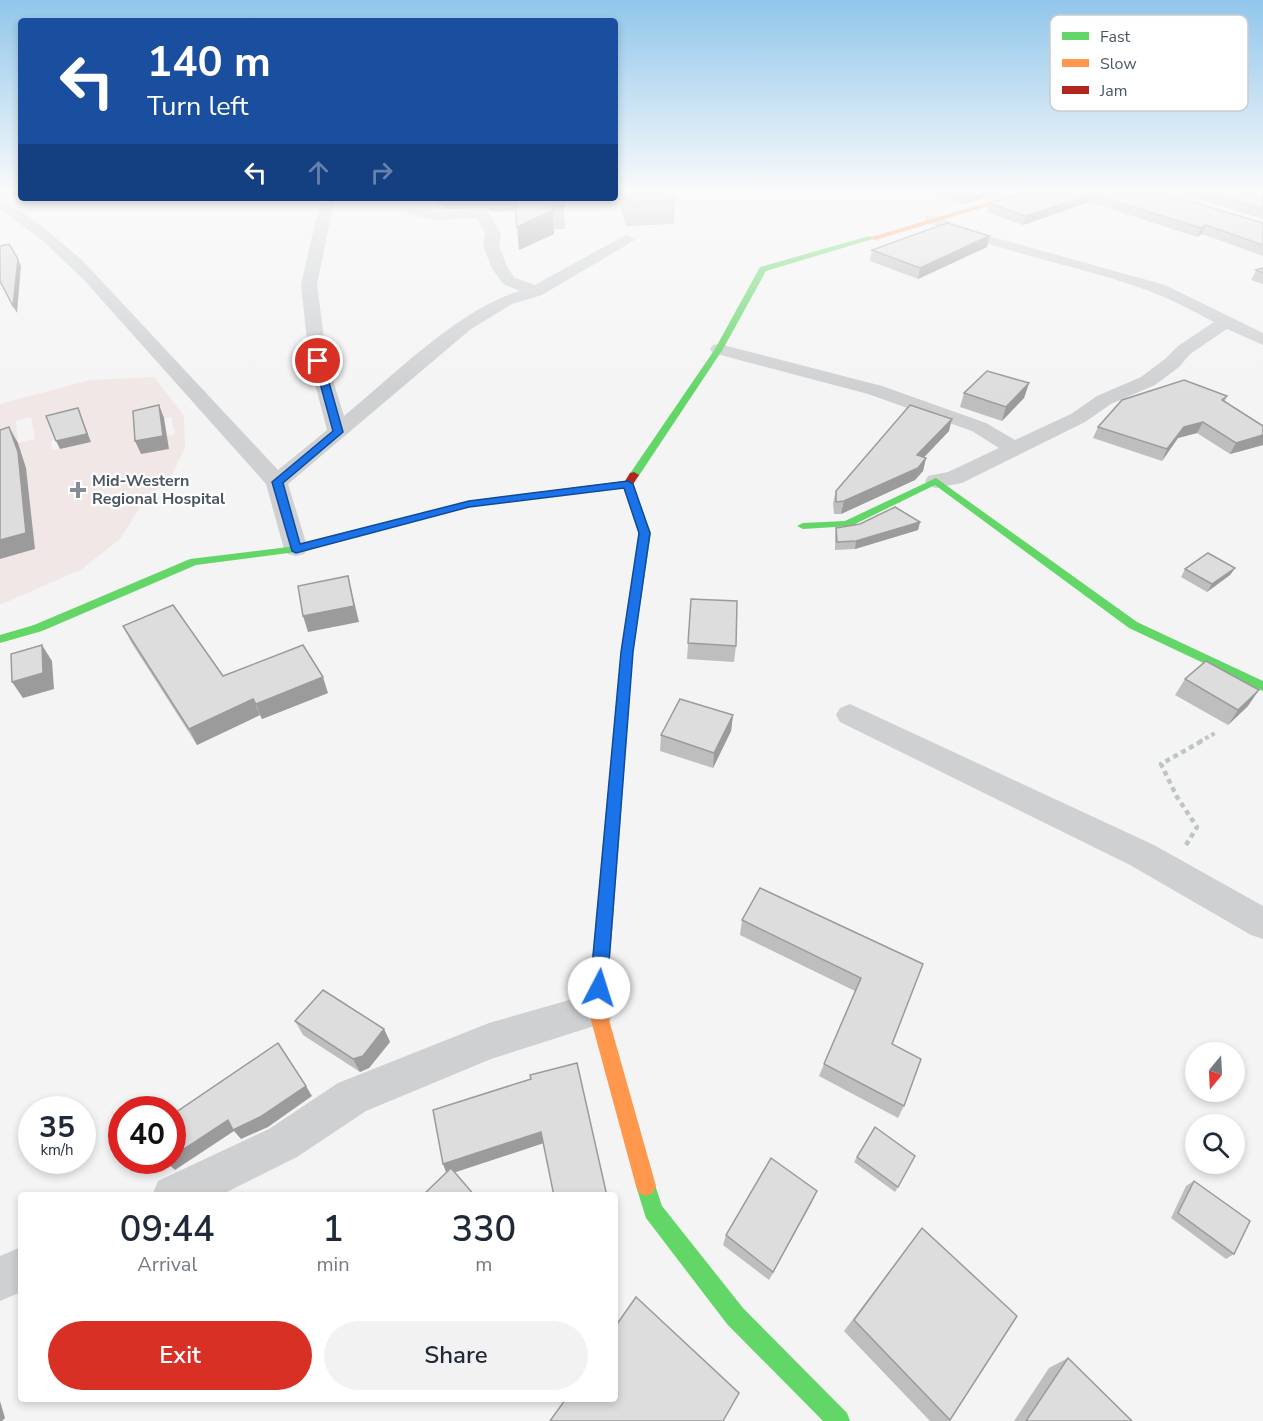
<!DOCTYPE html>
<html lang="en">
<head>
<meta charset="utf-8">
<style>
	:root { --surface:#fff; --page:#f2f2f3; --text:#1f2937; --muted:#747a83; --accent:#d93025 }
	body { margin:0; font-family:"Nunito Sans",sans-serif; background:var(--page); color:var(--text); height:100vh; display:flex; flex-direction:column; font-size:22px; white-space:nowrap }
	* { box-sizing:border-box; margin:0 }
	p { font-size:20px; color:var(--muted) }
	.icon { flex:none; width:33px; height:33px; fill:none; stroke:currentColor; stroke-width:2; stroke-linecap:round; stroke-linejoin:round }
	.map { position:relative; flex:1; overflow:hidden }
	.drawer { position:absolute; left:18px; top:1192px; width:600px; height:210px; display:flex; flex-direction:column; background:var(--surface); border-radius:6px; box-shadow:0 3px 9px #0003 }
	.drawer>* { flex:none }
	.hud { position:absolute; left:18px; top:18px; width:600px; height:183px; border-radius:6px; box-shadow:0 3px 9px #0003; background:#1a4fa0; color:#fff; overflow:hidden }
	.needle { width:39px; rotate:198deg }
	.buttons { position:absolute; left:1185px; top:1042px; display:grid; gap:12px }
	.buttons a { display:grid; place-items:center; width:60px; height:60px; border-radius:50%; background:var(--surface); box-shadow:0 3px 9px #0003; font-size:30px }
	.speed { position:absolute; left:18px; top:1096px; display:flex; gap:12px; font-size:30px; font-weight:700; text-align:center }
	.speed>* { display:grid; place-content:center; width:78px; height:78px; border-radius:50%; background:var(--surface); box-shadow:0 3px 9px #0003; line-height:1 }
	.speed small { font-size:15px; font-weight:400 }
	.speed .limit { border:9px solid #d22; background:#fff; color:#111 }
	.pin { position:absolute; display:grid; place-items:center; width:51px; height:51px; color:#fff; margin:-26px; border:3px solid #fff; border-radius:50%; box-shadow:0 2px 6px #0007 }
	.me { position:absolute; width:66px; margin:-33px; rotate:5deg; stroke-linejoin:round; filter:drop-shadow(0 0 4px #0008) }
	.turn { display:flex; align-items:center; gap:21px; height:126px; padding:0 30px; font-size:27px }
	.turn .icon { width:78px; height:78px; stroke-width:2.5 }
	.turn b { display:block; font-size:42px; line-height:51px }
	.lanes { display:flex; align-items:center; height:57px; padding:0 30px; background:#0003; justify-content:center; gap:30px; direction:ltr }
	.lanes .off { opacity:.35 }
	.eta { display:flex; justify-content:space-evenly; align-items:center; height:102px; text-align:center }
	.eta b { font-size:36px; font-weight:600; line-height:42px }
	.button { display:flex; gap:12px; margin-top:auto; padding:12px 30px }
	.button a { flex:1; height:69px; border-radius:36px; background:var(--accent); color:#fff; font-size:24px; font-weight:600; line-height:69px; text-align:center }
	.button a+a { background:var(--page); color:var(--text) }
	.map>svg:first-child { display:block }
</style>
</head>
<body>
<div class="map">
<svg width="1263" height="1421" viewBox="0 0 1263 1421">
	<rect width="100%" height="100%" fill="#f4f4f4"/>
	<path fill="#f1e7e6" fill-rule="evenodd" d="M 154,377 L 184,416 L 185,448 L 172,475 L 142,504 L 120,539 L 82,569 L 0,605 L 0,559 L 35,549 L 0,516 L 0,404 L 90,380 ZM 31,417 L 35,439 L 18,443 L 16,421 ZM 171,417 L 175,434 L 139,442 L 136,424 ZM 88,433 L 90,442 L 52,450 L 51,441 Z"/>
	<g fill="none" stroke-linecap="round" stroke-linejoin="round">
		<polyline stroke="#bcc7c4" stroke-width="4" stroke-dasharray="4 3" stroke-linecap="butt" points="1199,742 1217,732"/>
		<polyline stroke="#bcc7c4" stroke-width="4.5" stroke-dasharray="5 4" stroke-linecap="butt" points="1186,845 1197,827 1177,797 1161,764 1202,741"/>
		<g fill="#ced0d2" fill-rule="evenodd">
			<path d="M 0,198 L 37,222 L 82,260 L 278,470 L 327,430 L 309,361 L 301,284 L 321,198 L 335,198 L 317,284 L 327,361 L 344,416 C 393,376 460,308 520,291 L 503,284 L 491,267 L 483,245 L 485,234 L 477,218 L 439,220 L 409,215 L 407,212 L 409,209 L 439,212 L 487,210 L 501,234 L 499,245 L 507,267 L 515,278 L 535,285 L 622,237 L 627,235 L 635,240 L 542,295 L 512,304 L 471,329 L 288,484 L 308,549 L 304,554 L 296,556 L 288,554 L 284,549 L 266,484 L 84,280 L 42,240 L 0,209 Z"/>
			<path d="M 932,215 L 989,236 L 1165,285 L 1263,333 L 1263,345 L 1227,329 L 1190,354 L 1179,367 L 1155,385 L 1111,404 L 1085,422 L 962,483 L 936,488 L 928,486 L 925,481 L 928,476 L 948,472 L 999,448 L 972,431 L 868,394 L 713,353 L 710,349 L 713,345 L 719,344 L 882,386 L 986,423 L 1015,440 L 1071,414 L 1097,396 L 1141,377 L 1165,359 L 1178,346 L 1214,322 C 1189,309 1165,296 1138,287 C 1068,263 995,251 927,222 L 925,219 L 927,216 Z"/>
			<polygon points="850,704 1154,845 1263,906 1263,939 1251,935 1130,865 840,722 836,715 840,708"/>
			<polygon points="597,992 610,997 615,1009 610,1021 491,1059 366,1111 297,1157 219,1196 152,1196 158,1181 269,1129 338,1083 489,1023"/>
			<polygon points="21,1247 21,1292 0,1301 0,1256"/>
		</g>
		<g fill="#63d668" fill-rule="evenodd">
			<polygon points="869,236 876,238 766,271 723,349 638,477 630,477 629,475 715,349 760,267"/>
			<polygon points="936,478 1137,622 1263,681 1263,691 1129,628 935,485 851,526 803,529 797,526 803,523 845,521"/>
			<polygon points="628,481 633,484 651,533 633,652 618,854 615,859 610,860 605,859 602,854 621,652 639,533 623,484"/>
			<polygon points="407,517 412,520 411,522 296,552 196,565 42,631 0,643 0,635 34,625 190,559 296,546"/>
			<polygon points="646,1176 653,1179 662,1206 743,1308 847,1413 850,1421 823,1421 727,1324 646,1218 636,1186 639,1179"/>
		</g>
		<g fill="#ff974d" fill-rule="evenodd">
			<polygon points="1029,190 1041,190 875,240 868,238"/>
			<polygon points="610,848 615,849 618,854 606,1009 656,1186 653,1193 646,1196 639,1193 636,1186 588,1009 602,854 605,849"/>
		</g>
		<polygon fill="#b3261e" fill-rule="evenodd" points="634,472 639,475 632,486 628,487 469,507 407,523 402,520 403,518 469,501 625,481 630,473"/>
	</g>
	<g fill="#bebebf">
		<polygon points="616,190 671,190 675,200 674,224 626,226"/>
		<polygon points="926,190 1009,190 963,204"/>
		<polygon points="1034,190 1152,190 1263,223 1263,256 1202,234 1197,237 1089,202 1023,225 987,212 989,203"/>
		<polygon points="1170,190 1263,190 1263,219"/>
		<polygon points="438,198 562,198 564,206 565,229 554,229 554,234 519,250 516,211 491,212 487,208 445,209 444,205 438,205"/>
		<polygon points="989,236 987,247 918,279 870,261 872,250"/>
		<polygon points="1263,268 1263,284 1251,280 1256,270"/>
		<polygon points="1029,383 1024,398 1002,421 960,407 964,393"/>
		<polygon points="1227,396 1225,401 1263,426 1263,445 1230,454 1197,433 1178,438 1162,461 1093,438 1098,427"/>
		<polygon points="949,431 923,458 926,458 923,471 915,480 841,514 834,514 833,503 836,491"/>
		<polygon points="920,522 918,530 855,549 835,550 835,536 836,528"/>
		<polygon points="1235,568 1230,575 1207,592 1181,577 1185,569"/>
		<polygon points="691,599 736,646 734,662 687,659"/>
		<polygon points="123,626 223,676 328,693 262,719 260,715 197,745 131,642"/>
		<polygon points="1185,679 1248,706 1228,725 1175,695"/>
		<polygon points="733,715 731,731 713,768 660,751 661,735"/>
		<polygon points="742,920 923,964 892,1044 904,1106 898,1118 819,1076 855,991 740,935"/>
		<polygon points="295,1021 384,1029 390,1042 369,1068 360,1072 303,1035"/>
		<polygon points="875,1127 898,1187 895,1192 854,1162"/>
		<polygon points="1194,1181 1234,1254 1226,1259 1171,1218 1186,1186"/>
		<polygon points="812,1202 769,1280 723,1245 726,1235"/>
		<polygon points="922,1228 950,1420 948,1421 930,1421 844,1331"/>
		<polygon points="1068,1358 1132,1421 1014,1421 1049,1368"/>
	</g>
	<g fill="#9b9b9b">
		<polygon points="982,190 1009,190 963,204 965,195"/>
		<polygon points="1092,194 1089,202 1023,225 1026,216"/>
		<polygon points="553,210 554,234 519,250 517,227"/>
		<polygon points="1206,225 1202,234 1197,237 1201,228"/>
		<polygon points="989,236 987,247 918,279 920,268"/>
		<polygon points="18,259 21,266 17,313 13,306"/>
		<polygon points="1029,383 1024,398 1002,421 1006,407"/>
		<polygon points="159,405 164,418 169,449 141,454 135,441"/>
		<polygon points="78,408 91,442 60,449 56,441"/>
		<polygon points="952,419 949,431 914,468 917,455"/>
		<polygon points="1203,422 1197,433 1178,438 1162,461 1167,449 1184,427"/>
		<polygon points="9,427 18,443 26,468 35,549 0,559 0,540"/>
		<polygon points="1263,435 1263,445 1230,454 1236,443"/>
		<polygon points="926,458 923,471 915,480 841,514 844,501"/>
		<polygon points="920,522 918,530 855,549 856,541"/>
		<polygon points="1235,568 1230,575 1207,592 1212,584"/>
		<polygon points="348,576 359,622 308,632 303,616"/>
		<polygon points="42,645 52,661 54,689 23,698 12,682"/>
		<polygon points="323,677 328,693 262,719 256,704"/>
		<polygon points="1259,690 1248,706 1228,725 1238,710"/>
		<polygon points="253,699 260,715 197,745 189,729"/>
		<polygon points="733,715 731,731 713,768 714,753"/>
		<polygon points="384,1029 390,1042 369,1068 360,1072 353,1059"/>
		<polygon points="306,1086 312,1096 268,1127 241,1139 234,1131 175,1170 165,1161 172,1161 172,1157 228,1120"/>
		<polygon points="541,1132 544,1143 447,1175 443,1164"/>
		<polygon points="817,1191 812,1202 769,1280 773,1272"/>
		<polygon points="0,1401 5,1418 2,1421 0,1421"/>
	</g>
	<g fill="#ddddde" stroke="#9b9b9b" stroke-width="1.5">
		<polygon points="623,190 671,190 675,200 626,202"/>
		<polygon points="952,190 982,190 965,195"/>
		<polygon points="1034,190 1152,190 1263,223 1263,245 1206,225 1201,228 1092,194 1026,216 989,203"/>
		<polygon points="1202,190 1263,190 1263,209"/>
		<polygon points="515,198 562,198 564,206 552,206 553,210 517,227"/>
		<polygon points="947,223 989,236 920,268 872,250"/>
		<polygon points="9,244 18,259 13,306 0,281 0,246"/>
		<polygon points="1263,268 1263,273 1256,270"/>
		<polygon points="987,371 1029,383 1006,407 964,393"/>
		<polygon points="1184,380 1227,396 1222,400 1263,426 1263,435 1236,443 1203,422 1184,427 1167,449 1098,427 1122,400"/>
		<polygon points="159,405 163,436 135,441 133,411"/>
		<polygon points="910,405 952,419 917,455 926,458 918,468 844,501 836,502 836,491"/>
		<polygon points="78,408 87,434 56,441 46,416"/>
		<polygon points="9,427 18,452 26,533 0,540 0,430"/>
		<polygon points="895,507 920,522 856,541 837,542 836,528 860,524"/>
		<polygon points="1208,553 1235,568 1212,584 1185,569"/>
		<polygon points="348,576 354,606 303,616 298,586"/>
		<polygon points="691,599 737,601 736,646 688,643"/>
		<polygon points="173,605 223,676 303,645 323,677 256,704 253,699 189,729 123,626"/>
		<polygon points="42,645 43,673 12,682 11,654"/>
		<polygon points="1206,661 1259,690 1238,710 1185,679"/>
		<polygon points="680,699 733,715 714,753 661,735"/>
		<polygon points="760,888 923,964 892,1044 921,1059 904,1106 824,1064 861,978 742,920"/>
		<polygon points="323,990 384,1029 363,1056 353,1059 295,1021"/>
		<polygon points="278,1043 306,1086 260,1117 233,1130 228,1120 172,1157 172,1115"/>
		<polygon points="577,1063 607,1196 554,1196 541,1132 443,1164 433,1110 531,1079 530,1075"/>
		<polygon points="875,1127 915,1156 898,1187 857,1157"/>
		<polygon points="771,1158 817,1191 773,1272 726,1235"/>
		<polygon points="451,1168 475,1196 422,1196"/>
		<polygon points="1194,1181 1250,1221 1234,1254 1178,1213"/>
		<polygon points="922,1228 1017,1316 950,1420 854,1320"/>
		<polygon points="636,1297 739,1393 723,1421 550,1421 565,1400 615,1400 615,1327"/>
		<polygon points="1068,1358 1132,1421 1026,1421"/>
	</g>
	<linearGradient id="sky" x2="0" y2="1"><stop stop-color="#91c6eb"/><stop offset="0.49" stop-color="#fafafa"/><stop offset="1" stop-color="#fafafa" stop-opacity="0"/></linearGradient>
	<rect width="1263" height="389" fill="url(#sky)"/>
	<polygon fill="#1a73e8" stroke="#114b97" stroke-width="1.5" points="318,358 323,361 343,432 283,483 300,544 469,501 628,481 633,484 650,533 633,652 607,988 605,994 599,996 593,994 590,988 621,652 639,533 624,488 469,507 296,553 292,551 272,482 333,431 314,361"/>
	<path fill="#868d94" stroke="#fff" stroke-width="2" d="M75 481h6v6h6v6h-6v6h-6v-6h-6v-6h6z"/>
	<g text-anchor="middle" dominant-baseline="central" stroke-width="4.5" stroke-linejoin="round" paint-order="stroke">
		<g font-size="16" font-weight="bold" fill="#4a5661" stroke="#fff" text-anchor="start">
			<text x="92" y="481">Mid-Western<tspan x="92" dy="18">Regional Hospital</tspan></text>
		</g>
	</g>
	<rect x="1050" y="15" width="198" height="96" rx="9" fill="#fff" stroke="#c9ccd0" stroke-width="1.5"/>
	<rect x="1062" y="32" width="27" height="8" fill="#63d668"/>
	<rect x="1062" y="59" width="27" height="8" fill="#ff974d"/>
	<rect x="1062" y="86" width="27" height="8" fill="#b3261e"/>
	<g font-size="16" fill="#4a5661">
		<text x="1100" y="42">Fast</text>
		<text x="1100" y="69">Slow</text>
		<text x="1100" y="96">Jam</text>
	</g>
</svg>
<div class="buttons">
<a><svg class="needle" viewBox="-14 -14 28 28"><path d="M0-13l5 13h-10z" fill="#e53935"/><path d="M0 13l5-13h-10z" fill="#747a83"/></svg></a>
<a><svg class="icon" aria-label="search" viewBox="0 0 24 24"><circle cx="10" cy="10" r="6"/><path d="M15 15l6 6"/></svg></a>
</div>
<div class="speed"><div>35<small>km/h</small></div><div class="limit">40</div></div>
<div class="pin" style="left:318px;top:361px;background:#d93025"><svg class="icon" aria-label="arrive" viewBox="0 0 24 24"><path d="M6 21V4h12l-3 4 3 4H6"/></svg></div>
<svg class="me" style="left:599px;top:988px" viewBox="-20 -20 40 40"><circle r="19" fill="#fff"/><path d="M0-13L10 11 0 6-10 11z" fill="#1a73e8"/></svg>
<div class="hud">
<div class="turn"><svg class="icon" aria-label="left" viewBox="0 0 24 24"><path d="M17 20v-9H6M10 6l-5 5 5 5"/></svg><div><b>140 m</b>Turn left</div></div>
<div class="lanes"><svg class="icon" aria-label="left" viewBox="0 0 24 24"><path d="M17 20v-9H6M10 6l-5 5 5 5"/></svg><svg class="icon off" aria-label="ahead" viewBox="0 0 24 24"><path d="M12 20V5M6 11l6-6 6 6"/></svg><svg class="icon off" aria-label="right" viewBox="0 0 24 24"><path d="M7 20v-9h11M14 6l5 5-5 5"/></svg></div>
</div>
<section class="drawer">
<div class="eta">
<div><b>09:44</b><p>Arrival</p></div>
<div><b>1</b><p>min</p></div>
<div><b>330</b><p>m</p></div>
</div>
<div class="button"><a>Exit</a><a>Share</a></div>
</section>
</div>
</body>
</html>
